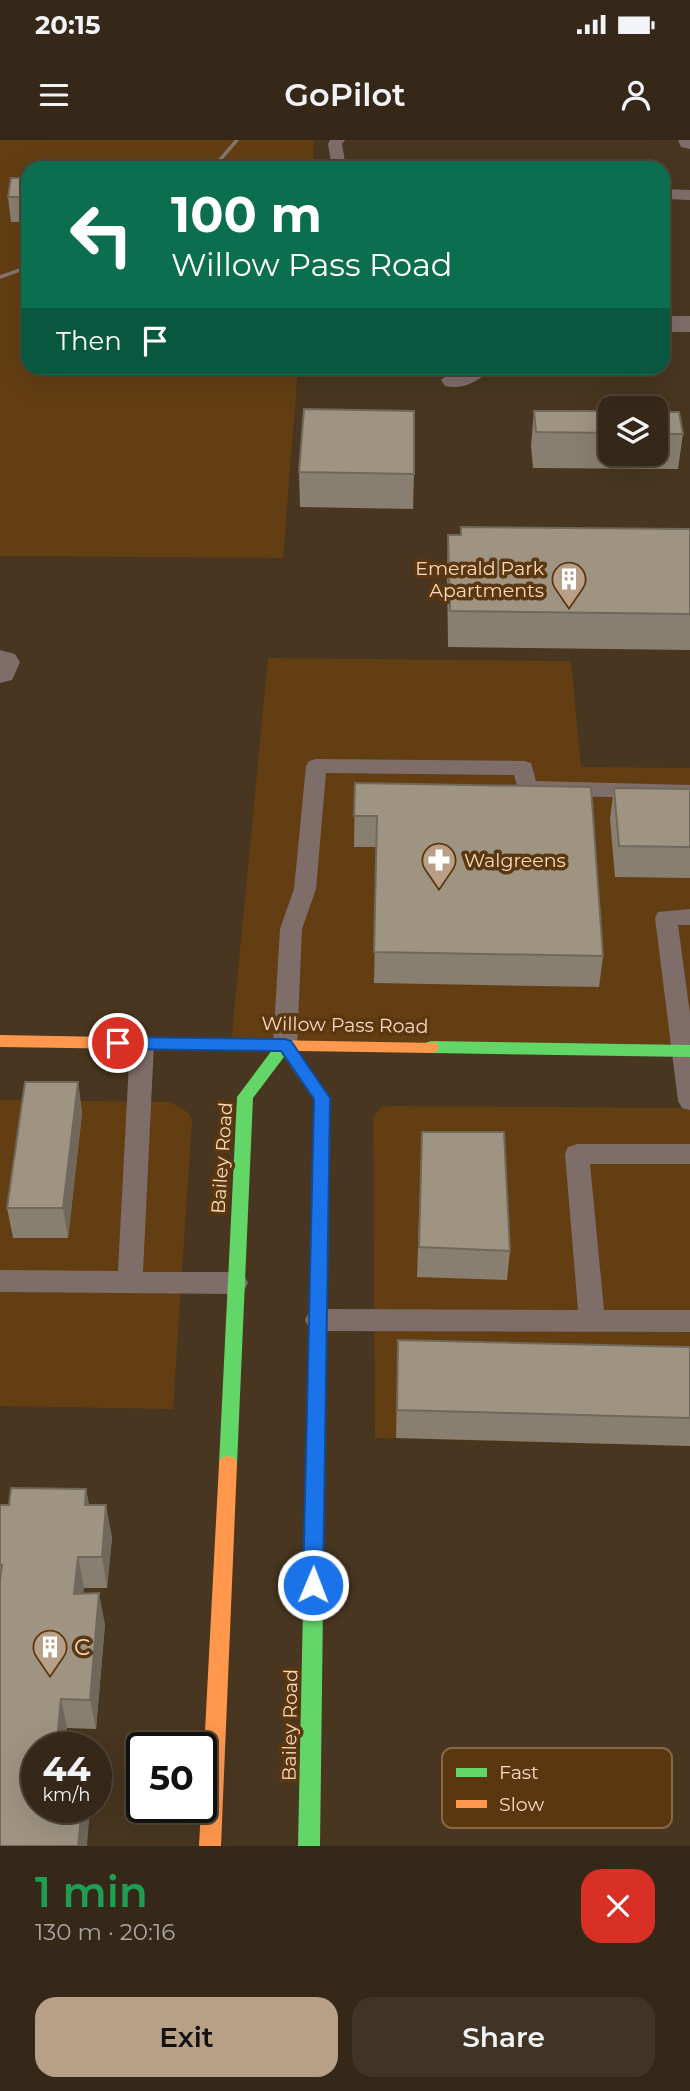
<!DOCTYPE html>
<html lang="en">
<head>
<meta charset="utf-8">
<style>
	:root { --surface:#362818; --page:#413425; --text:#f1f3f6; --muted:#aaa6a2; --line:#504437; --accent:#b8a088 }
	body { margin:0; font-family:Montserrat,sans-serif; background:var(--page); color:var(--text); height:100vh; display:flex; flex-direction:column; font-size:26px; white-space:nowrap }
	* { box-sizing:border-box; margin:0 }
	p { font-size:23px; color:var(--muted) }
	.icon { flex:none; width:38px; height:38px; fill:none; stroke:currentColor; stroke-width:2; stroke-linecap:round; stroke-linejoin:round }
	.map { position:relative; height:1706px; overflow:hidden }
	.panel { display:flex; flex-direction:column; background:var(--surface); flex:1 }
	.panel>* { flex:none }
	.hud { position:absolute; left:21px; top:21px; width:649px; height:214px; border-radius:21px; box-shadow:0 7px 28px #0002,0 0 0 2px var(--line); background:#0b6e4f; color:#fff; overflow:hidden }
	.controls { position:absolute; left:598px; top:256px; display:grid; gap:14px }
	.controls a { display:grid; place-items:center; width:70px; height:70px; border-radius:14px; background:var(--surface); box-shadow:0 7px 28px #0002,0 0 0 2px var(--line); font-size:35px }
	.speed { position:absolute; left:21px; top:1592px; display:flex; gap:14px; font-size:35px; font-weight:700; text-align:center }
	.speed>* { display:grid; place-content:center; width:91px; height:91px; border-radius:50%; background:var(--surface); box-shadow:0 7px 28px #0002,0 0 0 2px var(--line); line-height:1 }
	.speed small { font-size:18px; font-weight:400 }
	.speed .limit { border:4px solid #111; border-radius:10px; background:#fff; color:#111 }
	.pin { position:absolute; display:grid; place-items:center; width:60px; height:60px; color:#fff; margin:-30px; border:4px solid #fff; border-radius:50%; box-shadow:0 2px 7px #0007 }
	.me { position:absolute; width:77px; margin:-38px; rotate:1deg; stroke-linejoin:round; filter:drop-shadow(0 0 5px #0008) }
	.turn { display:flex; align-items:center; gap:24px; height:147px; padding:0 35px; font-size:32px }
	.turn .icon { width:91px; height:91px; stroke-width:2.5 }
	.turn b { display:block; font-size:49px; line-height:60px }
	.then { display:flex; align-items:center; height:66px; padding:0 35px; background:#0003; gap:14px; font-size:26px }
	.round { display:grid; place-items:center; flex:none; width:74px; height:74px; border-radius:21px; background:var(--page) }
	.overview { display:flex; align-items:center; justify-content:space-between; height:119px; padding:0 35px }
	h1 { font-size:42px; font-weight:600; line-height:52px; color:#1e9e55 }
	.cta { display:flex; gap:14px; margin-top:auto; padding:14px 35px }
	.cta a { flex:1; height:80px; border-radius:21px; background:var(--accent); color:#111; font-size:28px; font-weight:600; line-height:80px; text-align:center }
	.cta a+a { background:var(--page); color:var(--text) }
	.status { display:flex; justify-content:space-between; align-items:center; height:49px; padding:0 35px; background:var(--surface); direction:ltr }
	.status svg { height:19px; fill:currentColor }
	header { display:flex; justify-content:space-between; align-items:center; height:91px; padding:0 35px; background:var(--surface); font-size:32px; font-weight:600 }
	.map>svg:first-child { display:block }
</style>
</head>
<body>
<div class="status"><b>20:15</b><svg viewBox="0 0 49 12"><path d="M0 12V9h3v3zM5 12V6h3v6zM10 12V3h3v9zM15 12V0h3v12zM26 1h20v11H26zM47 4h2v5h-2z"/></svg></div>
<header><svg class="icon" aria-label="menu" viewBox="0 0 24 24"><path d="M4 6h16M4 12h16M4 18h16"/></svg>GoPilot<svg class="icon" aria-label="person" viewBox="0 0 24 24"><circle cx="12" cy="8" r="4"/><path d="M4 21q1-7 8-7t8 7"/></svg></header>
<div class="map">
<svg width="690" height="1706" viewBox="0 0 690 1706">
	<rect width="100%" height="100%" fill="#483620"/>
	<g fill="#633e13">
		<polygon points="0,0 314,0 313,28 28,28 28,228 298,228 283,418 0,416"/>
		<polygon points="268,518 571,521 581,627 690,628 690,911 231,904"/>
		<polygon points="0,960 170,962 187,972 192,980 173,1269 0,1266"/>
		<polygon points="391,966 690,968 690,1306 375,1298 373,978 381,967"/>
	</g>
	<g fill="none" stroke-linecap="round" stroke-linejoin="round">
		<g fill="#7f6d6a" fill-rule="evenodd">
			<polygon points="330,0 345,0 342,4 346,28 332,28 328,4"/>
			<polygon points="663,49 690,50 690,60 663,59"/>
			<polygon points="316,619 524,621 531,623 536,641 690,645 690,659 526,655 519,653 514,635 326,633 316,749 302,789 297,905 293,911 285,914 277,911 273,905 280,789 294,749 306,626 309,621"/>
			<polygon points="690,769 690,785 678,785 690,874 690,970 682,968 678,961 655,778 658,772"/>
			<polygon points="142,894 150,897 154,903 143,1132 235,1132 244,1135 248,1143 244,1151 235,1154 0,1152 0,1130 118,1131 130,903 134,897"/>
			<polygon points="577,1004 690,1004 690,1024 590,1024 604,1170 690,1170 690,1192 318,1191 309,1188 305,1180 309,1172 318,1169 578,1170 565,1014 568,1007"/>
		</g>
		<g fill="#7f6d6a" fill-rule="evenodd">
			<polygon points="678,0 690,0 690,9 681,7"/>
			<rect x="663" y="176" width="27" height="16"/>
			<path d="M 456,228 L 490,228 C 481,242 461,250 445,246 L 441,240 Z"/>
			<polygon points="0,510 15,514 20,522 12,540 0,543"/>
		</g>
		<g fill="#63d668" fill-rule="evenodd">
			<polygon points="285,899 291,901 293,905 253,958 237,1324 235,1330 228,1332 221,1330 219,1324 237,957 279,901"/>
			<polygon points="431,901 690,905 690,917 431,913 425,911 423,907 425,903"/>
			<polygon points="317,1221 323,1223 326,1229 320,1706 298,1706 308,1229 311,1223"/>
		</g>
		<g fill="#ff974d" fill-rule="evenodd">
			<polygon points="0,895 437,903 439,907 437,911 431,913 298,911 330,959 326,1229 323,1235 317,1237 311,1235 308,1229 314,960 280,911 0,907"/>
			<polygon points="228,1316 235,1318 237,1324 221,1706 199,1706 219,1324 221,1318"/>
		</g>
		<g stroke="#84746c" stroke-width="3.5">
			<polyline points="213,28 237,0"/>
			<polyline points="0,137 28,127"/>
		</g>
	</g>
	<g fill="#897f70">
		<polygon points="28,38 28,82 11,82 8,57"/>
		<polygon points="534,271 611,271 611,313 656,313 656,272 683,294 678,329 533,328 531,306"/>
		<polygon points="299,332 414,334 413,369 300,367"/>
		<polygon points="461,387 690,389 690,510 448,507 447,431 448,395 461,395"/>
		<polygon points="355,643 603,816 599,847 374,843 377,707 354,707"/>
		<polygon points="614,648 690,649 690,738 615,737 610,679"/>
		<polygon points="78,942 82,973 68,1098 13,1098 7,1068"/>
		<polygon points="422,992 510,1111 507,1140 417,1137"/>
		<polygon points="398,1200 690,1207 690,1306 396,1298"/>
		<polygon points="86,1349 89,1365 112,1397 107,1448 84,1448 83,1454 105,1484 96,1589 67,1588 66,1601 0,1706 0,1365 9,1365"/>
	</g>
	<g fill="#6f685b">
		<polygon points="78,942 82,973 68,1098 63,1068"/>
		<polygon points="86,1349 92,1381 85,1365"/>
		<polygon points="106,1365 112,1397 107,1448 102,1417"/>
		<polygon points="78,1417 84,1448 80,1485 74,1454"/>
		<polygon points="99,1453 105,1484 96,1589 90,1560"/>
		<polygon points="61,1559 67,1588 66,1608 57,1601"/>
		<polygon points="82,1668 90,1668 87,1706 78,1706"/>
	</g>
	<g fill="#9f9482" stroke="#6f685b" stroke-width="2">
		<polygon points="11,38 28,38 28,57 8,57"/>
		<polygon points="304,269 414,271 414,334 299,332"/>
		<polygon points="534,271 611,271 611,293 536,292"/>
		<polygon points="656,272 679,272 683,294 656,294"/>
		<polygon points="461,387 690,389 690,474 450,471 448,395 461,395"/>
		<polygon points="355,643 591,647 603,816 374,812 377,676 354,676"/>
		<polygon points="614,648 690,649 690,707 619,706"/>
		<polygon points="25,942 78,942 63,1068 7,1068"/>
		<polygon points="422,992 504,992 510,1111 419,1107"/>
		<polygon points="398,1200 690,1207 690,1278 397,1270"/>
		<polygon points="11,1348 86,1349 85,1365 106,1365 102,1417 78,1417 74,1454 99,1453 90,1560 61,1559 57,1601 87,1601 87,1608 37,1608 37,1668 82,1668 78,1706 0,1706 0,1440 2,1425 0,1425 0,1365 9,1365"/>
	</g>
	<polygon fill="#1a73e8" stroke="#114b97" stroke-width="2" points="118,897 285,899 291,901 330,958 323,1445 320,1452 313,1454 306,1452 303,1445 314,959 281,911 118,909 110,903"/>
	<defs>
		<g id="building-pin" transform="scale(1.75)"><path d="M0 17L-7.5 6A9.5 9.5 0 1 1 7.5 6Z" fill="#b8a088" stroke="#5a370e"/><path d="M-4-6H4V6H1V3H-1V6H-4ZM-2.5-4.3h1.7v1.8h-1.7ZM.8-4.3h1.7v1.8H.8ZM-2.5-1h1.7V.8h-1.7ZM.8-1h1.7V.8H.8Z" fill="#fff"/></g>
		<g id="pharmacy-pin" transform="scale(1.75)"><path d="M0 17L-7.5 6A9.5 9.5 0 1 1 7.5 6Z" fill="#b8a088" stroke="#5a370e"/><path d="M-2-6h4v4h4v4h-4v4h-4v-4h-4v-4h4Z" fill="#fff"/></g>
	</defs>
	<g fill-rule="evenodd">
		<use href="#building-pin" x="569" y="439"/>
		<use href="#pharmacy-pin" x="439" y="720"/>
		<use href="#building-pin" x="50" y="1507"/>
	</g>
	<g text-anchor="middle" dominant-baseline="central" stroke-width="7" stroke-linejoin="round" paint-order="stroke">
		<g font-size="19" fill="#f5d9c0" stroke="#5a370e" text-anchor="end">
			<text x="544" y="428">Emerald Park<tspan x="544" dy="22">Apartments</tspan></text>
			<text x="464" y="720" text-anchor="start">Walgreens</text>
		</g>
		<g font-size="19" fill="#f5d9c0" stroke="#5a370e">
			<text transform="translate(345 885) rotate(1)">Willow Pass Road</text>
			<text transform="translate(222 1018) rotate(-86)">Bailey Road</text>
			<text transform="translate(290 1585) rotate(-89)">Bailey Road</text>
		</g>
		<g font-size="23" fill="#f5d9c0" stroke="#5a370e" text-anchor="start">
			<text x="74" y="1507">C</text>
		</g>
	</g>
	<rect x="442" y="1608" width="230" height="80" rx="10" fill="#5a370e" stroke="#886843" stroke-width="2"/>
	<rect x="456" y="1628" width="31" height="9" fill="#63d668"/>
	<rect x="456" y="1660" width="31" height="8" fill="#ff974d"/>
	<g font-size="19" fill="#f5d9c0">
		<text x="499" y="1639">Fast</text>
		<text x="499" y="1671">Slow</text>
	</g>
</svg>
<div class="controls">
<a><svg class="icon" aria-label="layers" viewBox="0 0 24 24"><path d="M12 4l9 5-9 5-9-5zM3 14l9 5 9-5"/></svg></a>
</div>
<div class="speed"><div>44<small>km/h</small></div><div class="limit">50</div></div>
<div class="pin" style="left:118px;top:903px;background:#d93025"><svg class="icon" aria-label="arrive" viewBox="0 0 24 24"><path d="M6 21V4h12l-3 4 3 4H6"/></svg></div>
<svg class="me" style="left:313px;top:1445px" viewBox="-20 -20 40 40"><circle r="17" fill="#1a73e8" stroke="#fff" stroke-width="3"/><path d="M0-11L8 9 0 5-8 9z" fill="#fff"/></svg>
<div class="hud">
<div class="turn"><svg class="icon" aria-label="left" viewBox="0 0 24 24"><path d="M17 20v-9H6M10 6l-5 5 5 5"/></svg><div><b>100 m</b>Willow Pass Road</div></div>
<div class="then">Then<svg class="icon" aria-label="arrive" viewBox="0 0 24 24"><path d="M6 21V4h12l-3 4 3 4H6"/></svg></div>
</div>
</div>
<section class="panel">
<div class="overview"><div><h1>1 min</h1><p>130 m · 20:16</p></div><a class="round" style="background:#d93025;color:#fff"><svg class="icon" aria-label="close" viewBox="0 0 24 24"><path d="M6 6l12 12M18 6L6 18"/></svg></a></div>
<div class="cta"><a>Exit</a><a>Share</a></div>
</section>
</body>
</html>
